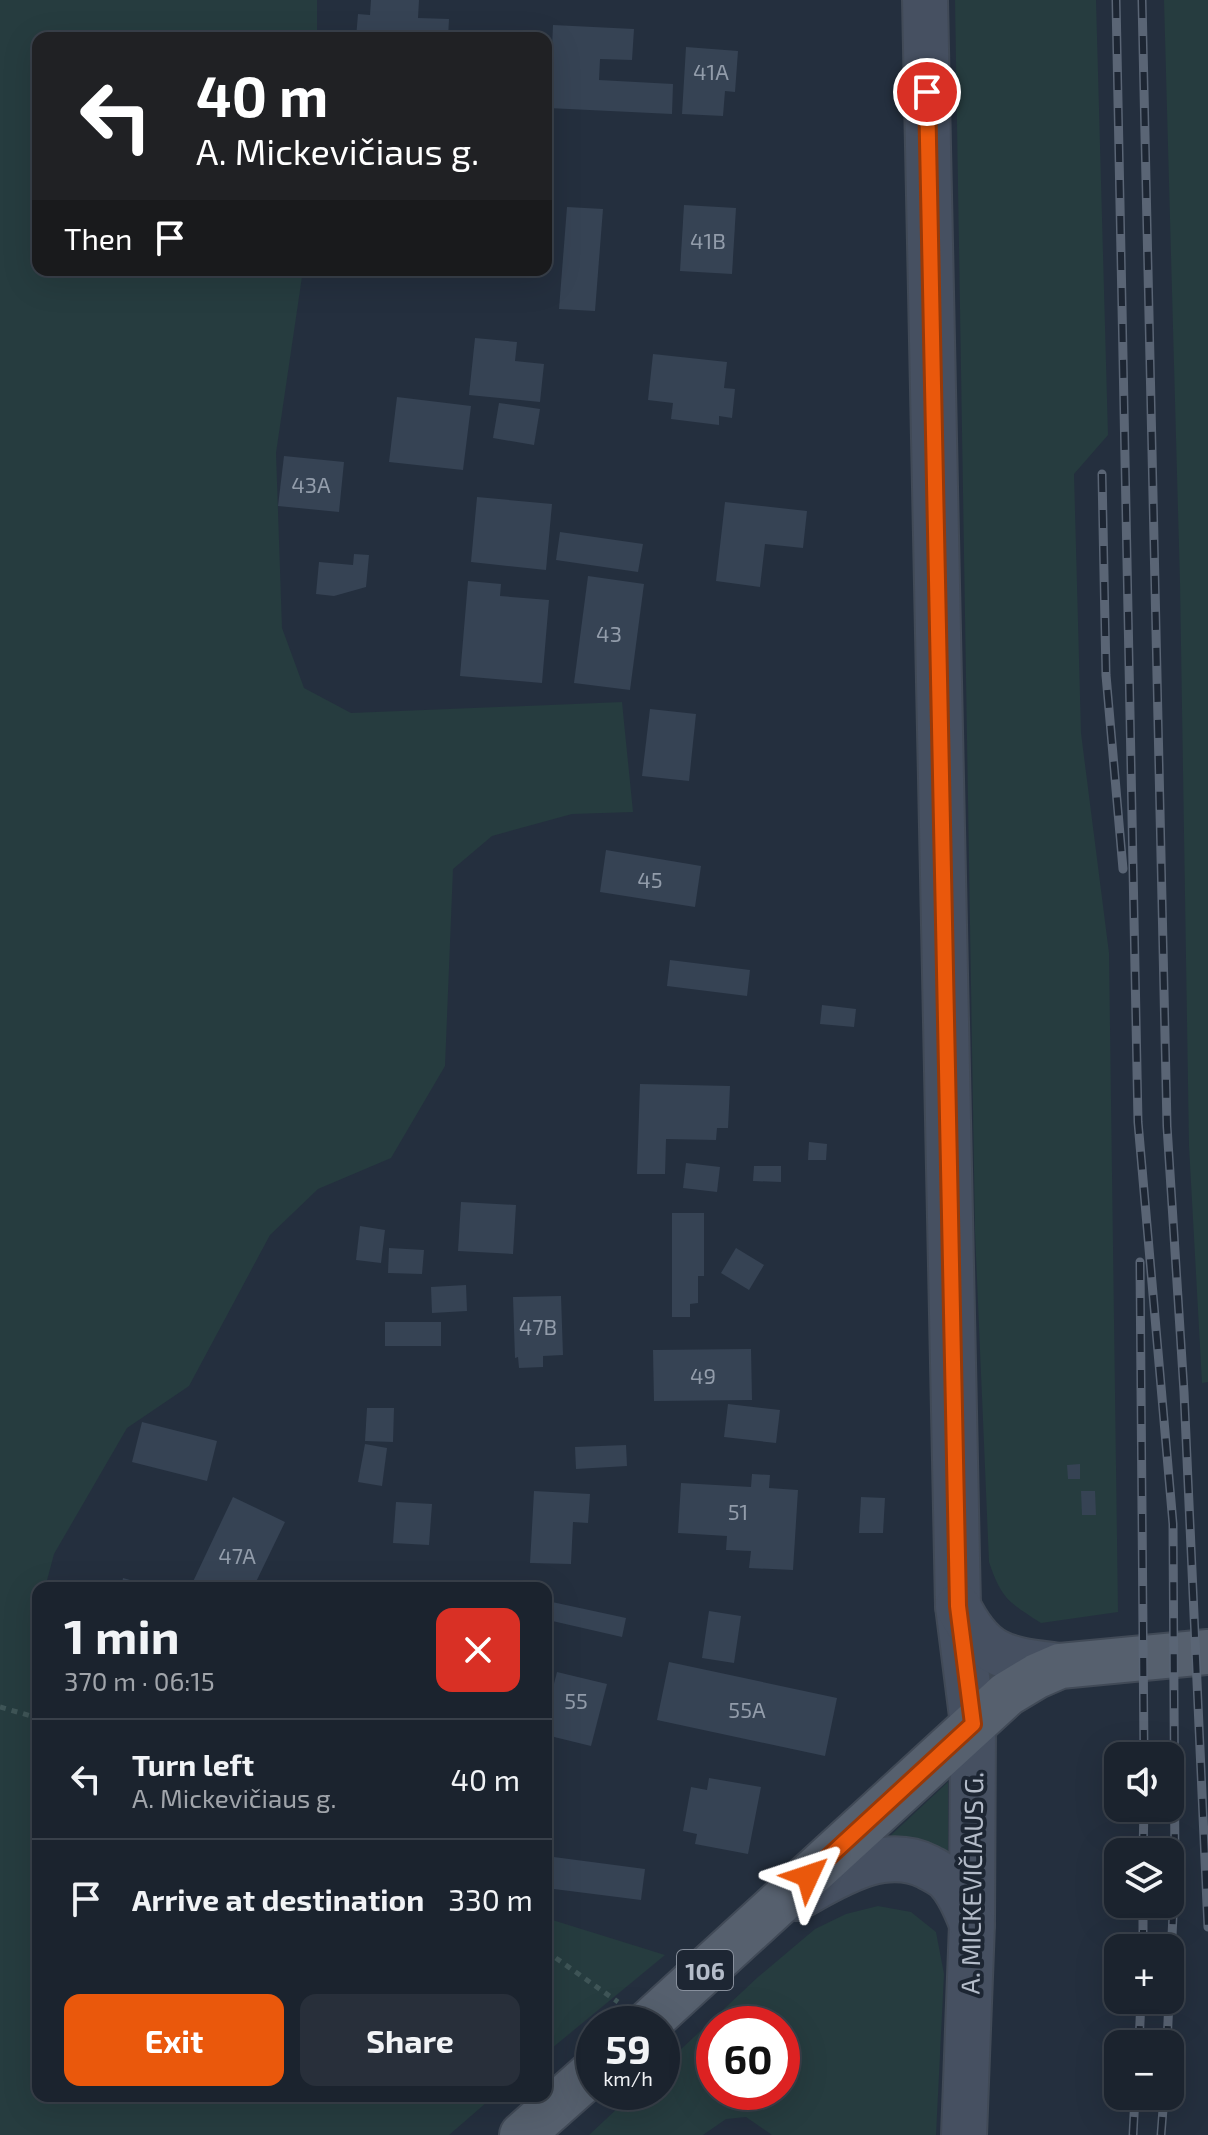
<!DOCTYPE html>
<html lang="en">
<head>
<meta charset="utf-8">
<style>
	:root { --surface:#1b232e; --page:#282f3a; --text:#f1f3f6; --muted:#a0a4aa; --line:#39404a; --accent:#ea580c }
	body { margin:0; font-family:"Exo 2",sans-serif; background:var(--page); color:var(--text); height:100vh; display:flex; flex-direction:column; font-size:30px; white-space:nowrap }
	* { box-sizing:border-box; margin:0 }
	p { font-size:26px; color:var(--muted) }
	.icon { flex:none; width:44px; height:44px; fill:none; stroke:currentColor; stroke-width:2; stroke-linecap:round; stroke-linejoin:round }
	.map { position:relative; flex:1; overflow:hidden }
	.side { position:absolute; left:32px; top:1582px; width:520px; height:520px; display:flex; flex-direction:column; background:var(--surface); border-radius:16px; box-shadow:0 8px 32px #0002,0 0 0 2px var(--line) }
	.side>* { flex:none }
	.guide { position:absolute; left:32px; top:32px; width:520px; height:244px; border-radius:16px; box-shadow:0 8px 32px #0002,0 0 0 2px var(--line); background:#202124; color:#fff; overflow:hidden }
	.tools { position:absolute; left:1104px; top:1742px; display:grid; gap:16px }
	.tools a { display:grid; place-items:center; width:80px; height:80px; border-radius:16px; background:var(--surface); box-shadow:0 8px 32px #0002,0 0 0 2px var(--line); font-size:40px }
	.speed { position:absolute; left:576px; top:2006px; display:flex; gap:16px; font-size:40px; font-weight:700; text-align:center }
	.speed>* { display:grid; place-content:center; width:104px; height:104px; border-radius:50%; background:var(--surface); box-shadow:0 8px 32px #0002,0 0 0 2px var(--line); line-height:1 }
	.speed small { font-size:20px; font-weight:400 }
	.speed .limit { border:12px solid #d22; background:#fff; color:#111 }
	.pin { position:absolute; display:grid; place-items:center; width:68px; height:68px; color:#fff; margin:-34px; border:4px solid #fff; border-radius:50%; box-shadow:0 2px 8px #0007 }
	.me { position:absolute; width:88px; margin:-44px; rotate:48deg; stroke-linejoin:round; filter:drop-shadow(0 0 6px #0008) }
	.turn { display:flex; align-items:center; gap:28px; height:168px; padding:0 32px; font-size:36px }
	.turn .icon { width:104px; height:104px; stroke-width:2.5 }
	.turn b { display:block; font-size:56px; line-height:68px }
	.then { display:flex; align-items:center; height:76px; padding:0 32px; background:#0003; gap:16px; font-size:30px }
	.round { display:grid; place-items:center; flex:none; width:84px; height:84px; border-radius:16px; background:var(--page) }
	.overview { display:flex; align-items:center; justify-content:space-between; height:136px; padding:0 32px }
	h1 { font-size:48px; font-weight:700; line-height:60px }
	.action { display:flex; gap:16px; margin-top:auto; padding:16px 32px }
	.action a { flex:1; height:92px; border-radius:16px; background:var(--accent); color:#fff; font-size:32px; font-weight:700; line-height:92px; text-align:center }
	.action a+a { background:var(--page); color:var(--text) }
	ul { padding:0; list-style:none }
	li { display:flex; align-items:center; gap:24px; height:120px; padding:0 32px; border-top:2px solid var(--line) }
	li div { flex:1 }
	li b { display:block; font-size:30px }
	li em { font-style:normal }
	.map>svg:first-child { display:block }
</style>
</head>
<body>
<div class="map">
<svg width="1208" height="2135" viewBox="0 0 1208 2135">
	<rect width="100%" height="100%" fill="#242f3e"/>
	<g fill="#263c3f" fill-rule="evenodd">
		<polygon points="0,0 317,0 317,38 38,38 38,270 303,270 276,453 282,628 304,688 351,713 622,702 633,812 572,814 492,836 453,869 445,1066 391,1158 318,1189 270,1235 189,1386 127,1428 54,1554 46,1584 47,1588 38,1588 38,2096 494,2096 449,2135 0,2135"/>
		<path d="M 955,0 L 1096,0 L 1108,435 L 1074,474 L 1081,733 L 1109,953 L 1118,1612 L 1041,1623 C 1009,1602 1002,1600 989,1562 L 975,1232 Z"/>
		<polygon points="1164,0 1208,0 1208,1382 1202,1383 1189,1146 1180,583"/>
		<polygon points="948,1782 948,1858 920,1843 890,1836"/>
		<path d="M 878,1906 L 911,1912 L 936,1932 L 944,1974 L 936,2135 L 772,2135 L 746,2117 L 726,2119 L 703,2135 L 589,2135 L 635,2092 L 662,2092 L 662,2067 L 758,1977 L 815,1929 L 846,1914 ZM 714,2024 L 782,2024 L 782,2092 L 714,2092 Z"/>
		<polygon points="546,1918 665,1955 546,2053"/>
	</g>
	<g fill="#364354">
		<polygon points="371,0 419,0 418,18 449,19 448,38 356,38 358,14 370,15"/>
		<polygon points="553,25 634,29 632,60 600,59 599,80 673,84 672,114 548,108 546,48 552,48"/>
		<polygon points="686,47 738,51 735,92 725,91 723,116 682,114"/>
		<polygon points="684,205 736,208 732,274 680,271"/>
		<polygon points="567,207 603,209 595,311 559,309"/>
		<polygon points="475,338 517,342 515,361 544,364 540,402 469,395"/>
		<polygon points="653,354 727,362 724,388 735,389 732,418 719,416 719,425 671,419 673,403 648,400"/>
		<polygon points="397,397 471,406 463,470 389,462"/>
		<polygon points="499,403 540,409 534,445 493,438"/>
		<polygon points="284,456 344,462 339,512 278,506"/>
		<polygon points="477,497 552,504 546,570 471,562"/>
		<polygon points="725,502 807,511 803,548 765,544 760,587 716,581"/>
		<polygon points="560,532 643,544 638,572 556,560"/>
		<polygon points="354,554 369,555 366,587 334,596 316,594 319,562 353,565"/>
		<polygon points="588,576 644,584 630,690 574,683"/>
		<polygon points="468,581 501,584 500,596 549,600 542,683 460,676"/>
		<polygon points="650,709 696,714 689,781 642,776"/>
		<polygon points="606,850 701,866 695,907 600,892"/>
		<polygon points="670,960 750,970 747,996 667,986"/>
		<polygon points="822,1005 856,1009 854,1027 820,1024"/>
		<polygon points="640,1084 730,1086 728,1128 717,1128 716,1140 666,1139 665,1174 637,1174"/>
		<polygon points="809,1142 827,1144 826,1160 808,1160"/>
		<polygon points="686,1163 720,1167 717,1192 683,1188"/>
		<polygon points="754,1166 781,1166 781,1182 753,1181"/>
		<polygon points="461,1202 516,1205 513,1254 458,1251"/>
		<polygon points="672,1213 704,1213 704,1276 698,1276 698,1303 690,1304 690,1317 672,1317"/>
		<polygon points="360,1226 385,1230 381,1263 356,1260"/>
		<polygon points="389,1248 424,1250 422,1274 388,1273"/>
		<polygon points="736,1248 764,1265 749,1290 721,1273"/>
		<polygon points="466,1285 467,1311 432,1313 431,1287"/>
		<polygon points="561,1296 563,1355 543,1356 543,1367 519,1368 518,1357 515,1358 513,1297"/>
		<rect x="385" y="1322" width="56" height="24"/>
		<polygon points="751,1349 752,1400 654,1401 653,1350"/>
		<polygon points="728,1404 780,1410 776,1443 724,1437"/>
		<polygon points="367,1408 394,1408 393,1442 365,1441"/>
		<polygon points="142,1422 217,1441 207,1481 132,1462"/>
		<polygon points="365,1444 387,1448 382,1486 358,1482"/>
		<polygon points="626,1445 627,1466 576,1469 575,1447"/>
		<polygon points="1080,1464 1080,1479 1068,1479 1067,1465"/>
		<polygon points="752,1474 770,1475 769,1488 798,1490 793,1570 749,1568 751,1551 726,1550 727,1536 678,1533 681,1483 751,1487"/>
		<polygon points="534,1491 590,1494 588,1523 573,1522 571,1564 530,1563"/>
		<polygon points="1081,1491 1095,1491 1096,1515 1082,1515"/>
		<polygon points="233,1497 285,1522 253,1588 190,1588"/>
		<polygon points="861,1497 885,1498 883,1533 859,1533"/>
		<polygon points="396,1502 432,1504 429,1545 393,1543"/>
		<polygon points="123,1578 155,1587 155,1588 121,1588"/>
		<polygon points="552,1602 626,1618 622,1637 548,1620"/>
		<polygon points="709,1611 741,1616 734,1663 702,1658"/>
		<polygon points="669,1662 837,1698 825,1756 657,1720"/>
		<polygon points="557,1672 607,1684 591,1746 546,1735 546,1715"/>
		<polygon points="709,1778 761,1787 748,1854 695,1844 697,1834 683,1831 691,1787 707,1790"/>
		<polygon points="546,1856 645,1869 641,1900 546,1888"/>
	</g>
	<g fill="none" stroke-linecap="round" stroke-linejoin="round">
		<g stroke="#414a57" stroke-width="48">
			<g id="secondary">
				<polyline points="925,0 958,1606 973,1724 972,1924 964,2135"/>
				<path d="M 958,1606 C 984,1659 1007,1659 1060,1666"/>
				<path d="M 796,1898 C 835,1877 883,1844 928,1867 C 935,1871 944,1875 949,1881 C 960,1893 966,1909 972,1924"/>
			</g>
		</g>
		<g stroke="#414a57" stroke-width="48">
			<g id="primary">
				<polyline points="647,2024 1007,1694 1037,1676 1060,1666 1208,1652"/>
				<polyline points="522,2135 594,2071"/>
			</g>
		</g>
		<g stroke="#3f5557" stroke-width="5" stroke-dasharray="6 6" stroke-linecap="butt">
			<polyline points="0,1707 38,1718"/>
			<polyline points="546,1951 618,2002"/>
		</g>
		<use href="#secondary" stroke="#465061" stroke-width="44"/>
		<use href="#primary" stroke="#56606e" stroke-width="44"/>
		<g stroke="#5a6575" stroke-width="9">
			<g id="rail">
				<polyline points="1116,0 1138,1122 1173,1524 1175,1874 1170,1977"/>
				<polyline points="1142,0 1167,1126 1184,1392 1208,1927"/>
				<polyline points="1102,474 1106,675 1123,869"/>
				<polyline points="1140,1262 1144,1756"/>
				<polyline points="1143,1852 1144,1808"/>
				<polyline points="1143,1948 1143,1904"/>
				<polyline points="1139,2044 1141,2000"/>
				<polyline points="1167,2044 1169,2000"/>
				<polyline points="1133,2135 1135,2096"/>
				<polyline points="1161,2135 1164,2096"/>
			</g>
		</g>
		<use href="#rail" stroke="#1d2633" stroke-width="6" stroke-dasharray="18" stroke-linecap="butt"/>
	</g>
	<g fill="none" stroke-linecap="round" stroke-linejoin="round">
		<g stroke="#983908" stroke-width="20">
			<polyline id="route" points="808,1876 973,1724 958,1606 927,92"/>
		</g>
		<use href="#route" stroke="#ea580c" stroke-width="14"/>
	</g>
	<g text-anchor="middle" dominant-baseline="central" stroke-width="8" stroke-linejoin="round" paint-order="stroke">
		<g font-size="22" fill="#929caa">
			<text x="711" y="71">41A</text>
			<text x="708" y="240">41B</text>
			<text x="311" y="484">43A</text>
			<text x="609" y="633">43</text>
			<text x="650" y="879">45</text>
			<text x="538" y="1326">47B</text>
			<text x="703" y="1375">49</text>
			<text x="738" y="1511">51</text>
			<text x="237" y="1555">47A</text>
			<text x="576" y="1700">55</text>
			<text x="747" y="1709">55A</text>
		</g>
		<rect fill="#1d2633" stroke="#878f9c" stroke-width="2" x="677" y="1950" width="56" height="40" rx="6"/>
		<g font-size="24" font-weight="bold" fill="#b4bcc9">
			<text x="705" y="1970">106</text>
		</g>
		<g font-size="26" fill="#b4bcc9" stroke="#1d2633">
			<text transform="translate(971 1883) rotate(-89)">A. MICKEVIČIAUS G.</text>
		</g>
	</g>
</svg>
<div class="tools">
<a><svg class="icon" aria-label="sound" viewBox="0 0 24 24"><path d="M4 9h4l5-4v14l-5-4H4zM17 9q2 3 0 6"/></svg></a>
<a><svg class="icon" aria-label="layers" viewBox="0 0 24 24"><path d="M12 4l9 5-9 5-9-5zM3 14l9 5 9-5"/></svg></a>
<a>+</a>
<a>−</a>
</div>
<div class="speed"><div>59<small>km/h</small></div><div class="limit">60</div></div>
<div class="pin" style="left:927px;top:92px;background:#d93025"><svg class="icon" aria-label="arrive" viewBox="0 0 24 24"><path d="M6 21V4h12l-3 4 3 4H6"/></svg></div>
<svg class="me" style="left:808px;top:1876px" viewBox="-20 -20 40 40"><path d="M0-17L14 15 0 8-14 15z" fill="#ea580c" stroke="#fff" stroke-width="4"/></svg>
<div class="guide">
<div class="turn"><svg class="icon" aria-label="left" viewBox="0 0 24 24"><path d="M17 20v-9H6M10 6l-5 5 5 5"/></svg><div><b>40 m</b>A. Mickevičiaus g.</div></div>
<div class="then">Then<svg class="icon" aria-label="arrive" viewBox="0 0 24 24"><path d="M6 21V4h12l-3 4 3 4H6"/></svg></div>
</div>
<section class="side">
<div class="overview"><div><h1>1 min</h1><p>370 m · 06:15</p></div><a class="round" style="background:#d93025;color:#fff"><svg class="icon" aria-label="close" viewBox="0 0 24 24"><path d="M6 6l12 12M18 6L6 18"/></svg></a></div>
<ul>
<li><svg class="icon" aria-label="left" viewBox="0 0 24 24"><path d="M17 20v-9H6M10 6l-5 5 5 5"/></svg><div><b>Turn left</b><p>A. Mickevičiaus g.</p></div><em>40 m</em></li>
<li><svg class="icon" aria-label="arrive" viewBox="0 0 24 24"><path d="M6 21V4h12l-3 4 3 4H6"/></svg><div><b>Arrive at destination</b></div><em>330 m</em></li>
</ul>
<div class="action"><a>Exit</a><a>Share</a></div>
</section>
</div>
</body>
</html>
